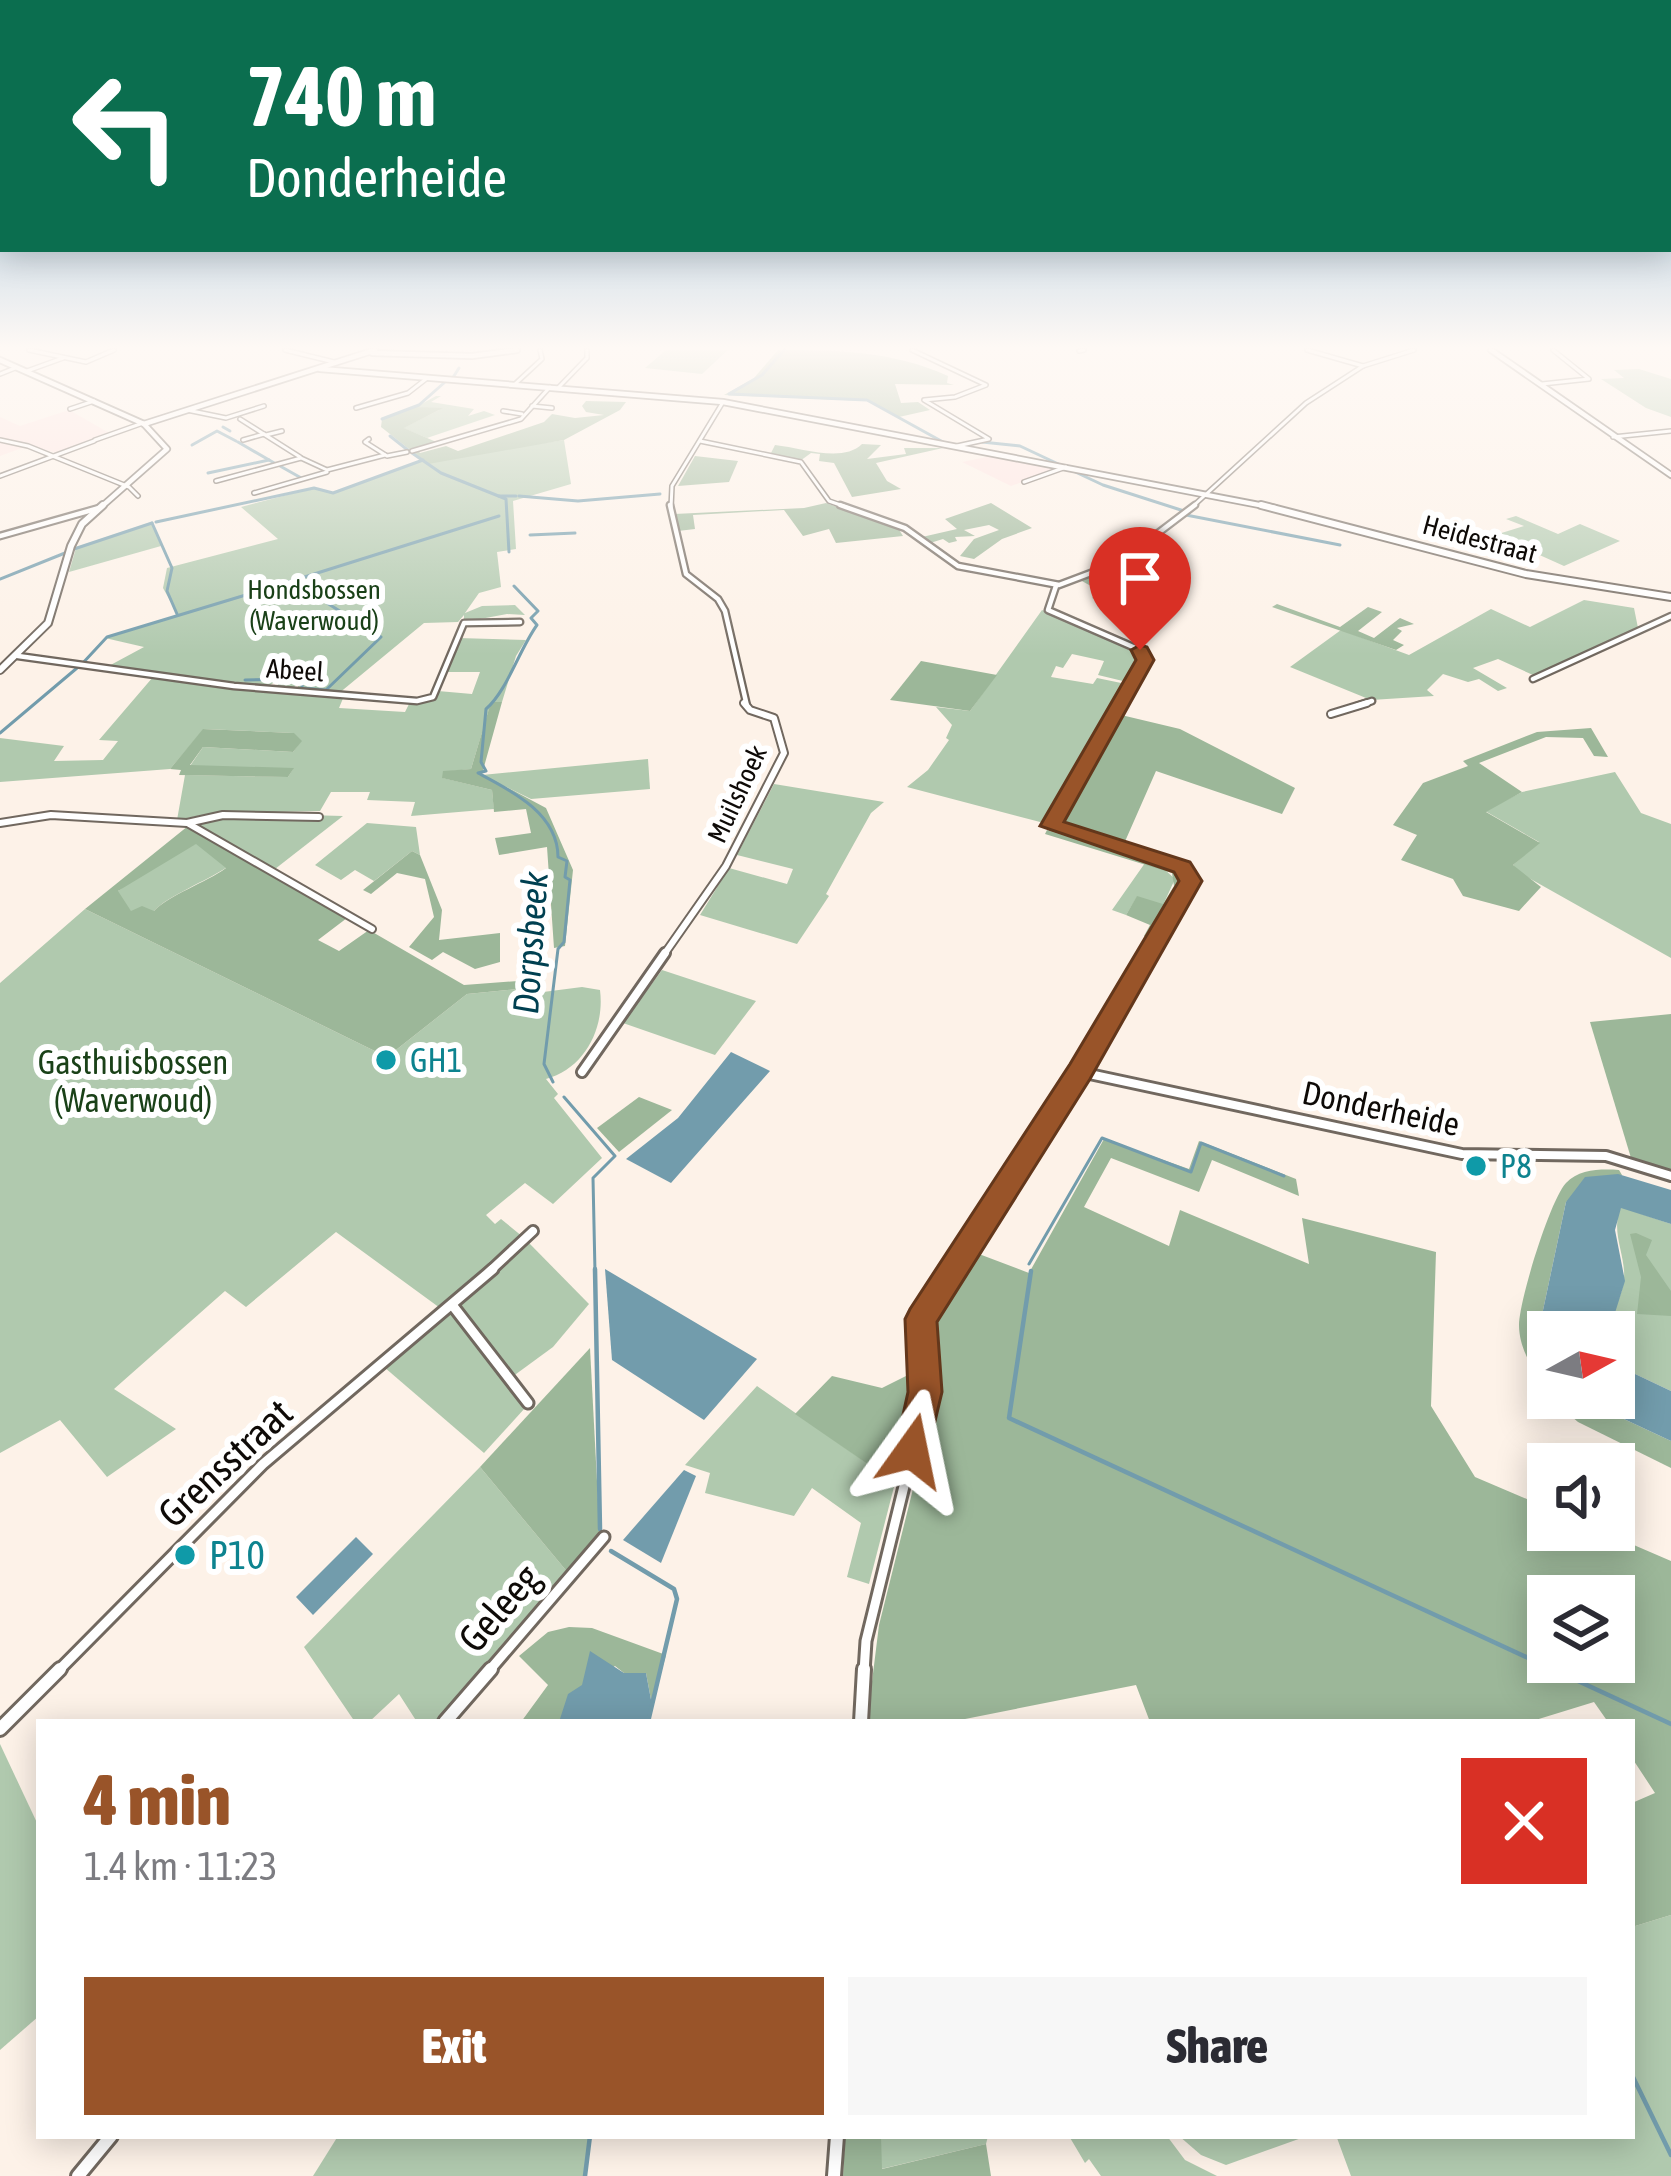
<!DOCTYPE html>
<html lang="en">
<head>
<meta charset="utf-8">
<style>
	:root { --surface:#fff; --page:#f7f7f7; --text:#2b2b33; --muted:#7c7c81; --accent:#995429 }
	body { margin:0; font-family:"Asap Condensed",sans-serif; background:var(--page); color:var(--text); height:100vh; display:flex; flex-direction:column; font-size:45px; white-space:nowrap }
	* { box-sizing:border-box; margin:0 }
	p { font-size:39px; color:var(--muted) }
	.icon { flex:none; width:66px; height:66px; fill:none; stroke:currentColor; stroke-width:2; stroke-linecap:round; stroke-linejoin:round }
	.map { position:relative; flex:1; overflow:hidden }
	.drawer { position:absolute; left:36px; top:1719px; width:1599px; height:420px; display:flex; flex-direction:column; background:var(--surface); border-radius:0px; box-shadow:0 6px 30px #0003 }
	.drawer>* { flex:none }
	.guide { position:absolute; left:0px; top:0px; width:1671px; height:252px; box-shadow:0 6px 30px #0003; background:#0b6e4f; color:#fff; overflow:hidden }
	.needle { width:78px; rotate:82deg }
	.buttons { position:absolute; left:1527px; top:1311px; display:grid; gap:24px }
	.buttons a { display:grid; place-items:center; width:108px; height:108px; border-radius:0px; background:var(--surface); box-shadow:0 6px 30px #0003; font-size:60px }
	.pin { position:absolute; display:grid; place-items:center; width:102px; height:102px; color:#fff; margin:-123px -51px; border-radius:50% 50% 50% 0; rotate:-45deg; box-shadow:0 0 12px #0007 }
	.pin .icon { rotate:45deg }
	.me { position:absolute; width:132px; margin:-66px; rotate:12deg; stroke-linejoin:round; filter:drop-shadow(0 0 9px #0008) }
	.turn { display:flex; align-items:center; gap:42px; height:252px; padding:0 48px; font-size:54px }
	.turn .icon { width:156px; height:156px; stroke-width:2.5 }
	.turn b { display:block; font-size:84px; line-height:102px }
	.round { display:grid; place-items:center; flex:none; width:126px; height:126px; border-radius:0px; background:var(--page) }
	.headline { display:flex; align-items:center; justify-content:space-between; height:204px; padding:0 48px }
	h1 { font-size:72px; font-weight:800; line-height:90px; color:var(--accent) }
	.cta { display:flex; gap:24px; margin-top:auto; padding:24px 48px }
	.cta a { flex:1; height:138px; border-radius:0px; background:var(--accent); color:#fff; font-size:48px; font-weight:800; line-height:138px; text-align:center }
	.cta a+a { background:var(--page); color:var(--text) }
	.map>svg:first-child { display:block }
</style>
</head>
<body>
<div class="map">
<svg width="1671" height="2176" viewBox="0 0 1671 2176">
	<rect width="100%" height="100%" fill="#fdf2e8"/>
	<g fill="#fee3e0">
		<polygon points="69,410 111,434 56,453 30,445 0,456 0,417 20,426"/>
		<polygon points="996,455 1062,467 1011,486 962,462"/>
	</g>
	<g fill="#b0c9ae">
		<polygon points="666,350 728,350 702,374 645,368"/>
		<polygon points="1639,369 1671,379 1671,417 1646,408 1601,379 1624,378 1614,370"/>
		<polygon points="436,396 441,396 431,402 474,409 468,416 484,411 495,415 427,438 403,428 439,410 416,407"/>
		<polygon points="564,440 571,484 513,501 516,549 497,552 501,587 479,593 465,613 482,606 515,605 525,615 507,614 464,622 464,615 458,622 424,623 338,694 296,690 302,679 292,679 299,681 292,690 275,689 282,678 268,686 238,682 235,687 344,696 339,708 405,712 410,702 429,701 438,691 472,694 480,672 444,672 458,638 526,640 516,656 502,702 491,703 471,769 443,772 443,778 492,790 494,809 411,816 415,802 367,800 370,792 331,792 320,811 213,813 177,820 185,775 288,777 293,769 190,766 203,747 293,752 301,741 293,733 204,729 170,769 0,782 0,738 64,746 54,761 103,760 118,741 99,740 153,677 105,668 144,647 105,638 178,615 163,588 167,568 278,539 241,507 314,488 332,493 420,461"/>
		<polygon points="1516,516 1558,534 1580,524 1620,541 1564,566 1495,535 1524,526 1506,519"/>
		<polygon points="152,523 161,546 69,572 76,548"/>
		<polygon points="1584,600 1634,608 1638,628 1533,675 1498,659 1473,668 1507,688 1498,691 1479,679 1468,682 1443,674 1427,690 1434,696 1371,700 1290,667 1341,630 1409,655 1491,609 1530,627"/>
		<polygon points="1042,610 1135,650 1141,657 1127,682 1098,675 1104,661 1072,654 1063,668 1056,666 1051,677 1093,684 1097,678 1126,684 1044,823 907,787 928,770 949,740 946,738 952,725 936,707 970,711"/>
		<polygon points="648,759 650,789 531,799 482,775"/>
		<polygon points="1615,772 1641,813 1671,824 1671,958 1518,872 1513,865 1539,842 1485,811 1522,792"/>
		<polygon points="774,784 884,802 871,813 826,894 829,896 797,944 700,915 729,868 787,884 793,869 737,855"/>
		<polygon points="268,814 343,816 275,869 193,823"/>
		<polygon points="367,823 416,827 420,855 412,851 374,881 355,870 341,880 315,865"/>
		<path d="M 197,843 L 227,867 C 207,881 167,896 154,911 L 131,912 L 117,892 L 139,874 Z"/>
		<polygon points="1145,863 1164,869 1175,879 1163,905 1137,897 1126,915 1112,910"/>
		<path d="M 85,909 L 387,1057 L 467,994 L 519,989 L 520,995 L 582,987 L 600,990 C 605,1029 584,1069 546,1079 L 558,1094 L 554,1098 L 602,1158 L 553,1204 L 525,1183 L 486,1215 L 495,1224 L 501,1219 L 523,1237 L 440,1308 L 336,1232 L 246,1307 L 225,1291 L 114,1389 L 176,1429 L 107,1477 L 60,1420 L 0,1453 L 0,983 Z"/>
		<polygon points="662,970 756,1001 715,1055 623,1023"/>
		<path d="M 1621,1207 L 1671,1224 L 1671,1391 L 1614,1364 L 1614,1332 L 1609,1332 C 1609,1314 1620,1302 1623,1285 C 1629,1259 1609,1234 1621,1207 Z"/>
		<polygon points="529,1243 589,1304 553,1347 512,1377 458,1306"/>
		<polygon points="453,1311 525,1408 484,1453 384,1367"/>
		<polygon points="757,1386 895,1483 869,1584 847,1577 861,1523 812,1488 794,1516 705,1493 710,1473 685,1465"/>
		<polygon points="480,1467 569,1574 442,1722 417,1722 399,1694 369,1722 355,1722 304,1647"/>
		<polygon points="0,1744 39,1827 39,2016 0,2050"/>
		<polygon points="1671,1915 1671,2176 1351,2176 1337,2138 1343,2136 1632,2136 1632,1927"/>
		<polygon points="338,2136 590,2136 585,2176 313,2176"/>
		<polygon points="881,2136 988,2136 986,2144 881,2169"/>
		<polygon points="1069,2136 1167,2136 1185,2160 1217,2176 1101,2176 1089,2159 1085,2163"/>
		<polygon points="1179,2136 1307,2136 1226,2165 1201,2155"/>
	</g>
	<g fill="#9cb799" fill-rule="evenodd">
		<path d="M 778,350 C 839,350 893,351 948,376 L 947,383 L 954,385 L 895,384 L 901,403 L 918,402 L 930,410 L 899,417 L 867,401 L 724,395 L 754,378 Z"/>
		<polygon points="586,401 626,402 620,410 564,440 428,464 381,427 382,419 416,407 443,408 404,428 441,444 418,450 420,453 446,446 458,451 544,422 552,414 575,418 604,415 586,412 582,406"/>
		<path d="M 862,444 L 881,445 L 867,459 L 906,454 L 904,448 L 943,448 L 876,463 L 887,481 L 901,489 L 852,497 L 834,463 L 819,461 L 820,454 L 811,453 L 800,461 L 770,455 L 775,445 C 802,448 843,463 862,444 Z"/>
		<polygon points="695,456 738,461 729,482 678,486"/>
		<polygon points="826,503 898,528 903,536 836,543 829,529 803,536 784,510 693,515 695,529 678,531 674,514 804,508"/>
		<polygon points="991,503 1032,528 1002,539 974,559 960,556 974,539 999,530 989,525 964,530 975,536 955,537 957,541 949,543 943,539 930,543 922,537 957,529 945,519"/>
		<polygon points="1100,573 1157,593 1128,606 1163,617 1142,626 1138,624 1147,616 1092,598 1100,591 1080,580"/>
		<polygon points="1277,604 1340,627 1368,607 1382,612 1358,631 1374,638 1400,618 1414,624 1397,628 1402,631 1393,640 1404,645 1396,650 1272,607"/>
		<polygon points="921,661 997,675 970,711 890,700"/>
		<polygon points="491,702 502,702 482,774 546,808 573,870 565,946 554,948 547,847 499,855 495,838 531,833 526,809 494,812 492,790 442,778 443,771 471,769"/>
		<polygon points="1117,714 1180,729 1295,788 1282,814 1156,771 1123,846 1062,828 1055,823"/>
		<polygon points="1591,728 1608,757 1594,756 1583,738 1546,737 1479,763 1522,792 1486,812 1540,843 1513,865 1541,887 1519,911 1463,896 1453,879 1401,860 1417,835 1393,825 1423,783 1468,766 1463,761 1537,732"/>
		<polygon points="203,729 294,733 302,741 293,752 203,747 190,765 294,768 288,777 179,775 181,770 170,769"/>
		<path d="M 188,826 L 347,918 L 318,940 L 339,951 L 369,930 L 464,985 L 545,979 L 545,992 L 519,995 L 518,989 L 467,994 L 387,1057 L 85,909 ZM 196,844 L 226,868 C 207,882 167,896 154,911 L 142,906 L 131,911 L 118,891 Z"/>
		<polygon points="1047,830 1179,871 1185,881 1153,939 1144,936 1150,925 1126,915 1137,896 1163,904 1174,886 1172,873 1045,834"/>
		<polygon points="412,851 420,855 442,910 439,940 500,933 500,962 475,969 443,952 432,960 409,947 434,917 425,879 397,873 371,894 363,890"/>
		<polygon points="1671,1014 1671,1172 1631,1158 1590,1022"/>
		<polygon points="639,1097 672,1110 619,1152 597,1128"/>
		<path d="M 1104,1139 L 1189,1169 L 1199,1141 L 1296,1179 L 1299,1196 L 1212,1160 L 1199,1192 L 1111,1158 L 1084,1207 L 1169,1246 L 1180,1210 L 1309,1264 L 1302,1218 L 1436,1252 L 1431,1406 L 1475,1477 L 1548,1508 L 1548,1530 L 1599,1530 L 1671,1561 L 1671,1915 L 1632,1927 L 1632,1803 L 1655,1793 L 1632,1758 L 1632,1722 L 1608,1722 L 1594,1702 L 1529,1722 L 1150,1722 L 1136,1685 L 950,1722 L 867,1722 L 879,1625 L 930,1421 L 926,1329 L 971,1251 L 1029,1273 ZM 1548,1596 L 1614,1596 L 1614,1662 L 1548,1662 Z"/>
		<path d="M 1619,1170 L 1622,1175 L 1566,1202 L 1539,1329 L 1548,1364 L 1548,1394 C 1536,1373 1519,1351 1519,1325 C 1519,1301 1550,1200 1566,1183 C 1579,1169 1601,1169 1619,1170 Z"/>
		<polygon points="1636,1233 1652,1240 1646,1255 1671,1291 1671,1316 1637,1314 1641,1277 1630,1234"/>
		<polygon points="590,1348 600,1538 569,1574 480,1467"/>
		<polygon points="916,1371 913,1423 895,1483 795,1414 832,1376 882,1388"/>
		<polygon points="1550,1398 1579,1398 1671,1441 1671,1468 1578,1422"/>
		<polygon points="569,1627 592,1628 666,1655 652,1705 646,1673 624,1673 615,1666 582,1686 559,1722 521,1722 548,1685 519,1656 548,1632"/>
		<polygon points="845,2136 881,2136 882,2169 986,2144 991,2176 843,2176"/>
	</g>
	<g fill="#729cac">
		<polygon points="731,1052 770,1071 671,1183 626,1159 678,1118"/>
		<polygon points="1618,1174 1671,1190 1671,1224 1621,1208 1615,1230 1625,1281 1609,1332 1548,1332 1548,1364 1539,1329 1566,1202 1585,1177"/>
		<polygon points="605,1269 757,1359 704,1420 612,1360"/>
		<polygon points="1614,1364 1671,1391 1671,1441 1579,1398 1614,1398"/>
		<polygon points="684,1470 696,1476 661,1563 623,1540"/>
		<polygon points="356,1537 373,1554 313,1615 296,1597"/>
		<polygon points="590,1651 624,1673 646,1673 652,1705 648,1722 559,1722 568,1694 582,1685"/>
	</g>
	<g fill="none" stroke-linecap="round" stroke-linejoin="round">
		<g stroke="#729cac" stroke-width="3">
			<polyline points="784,350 762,375 729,394 867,400 943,442"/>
			<polyline points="452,379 459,368"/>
			<polyline points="382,419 419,405 445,382"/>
			<polyline points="223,427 230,431"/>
			<polyline points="390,436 409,451"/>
			<polyline points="238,442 276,464"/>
			<polyline points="982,442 1020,446 1103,485 1184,511"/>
			<polyline points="192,445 217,431 236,441"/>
			<polyline points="412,453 441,473 506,499 509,552"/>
			<polyline points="280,466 303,479"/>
			<polyline points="208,473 269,460"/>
			<polyline points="499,496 516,496"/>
			<polyline points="519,496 578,501 660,494"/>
			<polyline points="1189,513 1186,515 1340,545"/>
			<polyline points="156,522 314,488 333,493 423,460"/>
			<polyline points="152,523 172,568 167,591 177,614"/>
			<polyline points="530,535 575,533"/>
			<polyline points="74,549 152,523"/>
			<polyline points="0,579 65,553"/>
			<polyline points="295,580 499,516"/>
			<path d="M 514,586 L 538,611 L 531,618 L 537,625 C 519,650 507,691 486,709 L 481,762 L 486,771 L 478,773 C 510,790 558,813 558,857 L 567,861 L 565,877 L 570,880 L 564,942 L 558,949 L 544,1064 L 553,1082"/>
			<polyline points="81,665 107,637 292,581"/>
			<polyline points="245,680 302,679 302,688 326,690 381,637 327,603"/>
			<polyline points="0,733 77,668"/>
			<polyline points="564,1097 615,1156 593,1178 595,1272"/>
			<polyline points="1029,1264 1102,1138 1191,1172 1201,1143 1284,1176"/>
		</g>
		<g stroke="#729cac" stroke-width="4.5">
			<polyline points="595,1269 600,1529"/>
			<polyline points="1031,1271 1009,1418 1671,1724"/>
			<polyline points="611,1551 674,1589 677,1599 648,1722"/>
			<polyline points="1632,2075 1671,2155"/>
			<polyline points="585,2176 590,2136"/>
		</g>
		<g stroke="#71685f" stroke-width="6">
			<g id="minor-far5">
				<polyline points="29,350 86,362 114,350"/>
				<polyline points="285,350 334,362"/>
				<polyline points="912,350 986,385 955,397 924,400 989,439 957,446"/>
				<polyline points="1307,350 1363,366"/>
				<polyline points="1079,351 1084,350"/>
				<polyline points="27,371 63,358"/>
				<polyline points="0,374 15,368"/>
				<polyline points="515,384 542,359 540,350"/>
				<polyline points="1542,384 1589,379 1553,350"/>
				<polyline points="558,388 587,358 587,350"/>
				<polyline points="532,406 552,408"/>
				<polyline points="356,408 408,393 426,379"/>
				<polyline points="70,409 94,401"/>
				<polyline points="187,410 226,418 264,406"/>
				<polyline points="503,411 522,414"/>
				<polyline points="240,419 300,457"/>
				<polyline points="266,435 282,431"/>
				<polyline points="1613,437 1671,431"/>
				<polyline points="369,439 365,442 387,456 407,452"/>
				<polyline points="0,440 28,446 129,487 138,496"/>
				<polyline points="95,440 143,423"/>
				<polyline points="243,440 264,434"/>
				<polyline points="700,441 801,462 829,501 849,508"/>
				<polyline points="412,451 521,419 550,387"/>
				<polyline points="0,476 94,441"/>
				<polyline points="216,481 301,458 327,470 385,455"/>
				<polyline points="1024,482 1066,467"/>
				<polyline points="254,493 327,472"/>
				<polyline points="671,508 672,486 723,402"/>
				<polyline points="1191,508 1306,403 1363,366 1414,350"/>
			</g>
		</g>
		<g stroke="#71685f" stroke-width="9">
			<g id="minor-far4">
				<polyline points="670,505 686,574 718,599 725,611 747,706"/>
				<polyline points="840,505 905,528 958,566 1059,585 1120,562 1195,505"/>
				<polyline points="0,536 99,508"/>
				<polyline points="1056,586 1048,610 1140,650 1145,660 1119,706"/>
				<polyline points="18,656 234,686 417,701 433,697 464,623 520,622"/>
				<polyline points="1533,679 1671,616"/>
				<polyline points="1357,706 1372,701"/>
			</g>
		</g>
		<g stroke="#71685f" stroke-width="10">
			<g id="minor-far3">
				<polyline points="1121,703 1051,826 1182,867 1191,882 1148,956"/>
				<polyline points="1331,714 1367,703"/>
				<polyline points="0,823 51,815 187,823 223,815 319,817"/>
				<polyline points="189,824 372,929"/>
				<polyline points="663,956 726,866 784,753 774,718 750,710 744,703"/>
			</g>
		</g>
		<g stroke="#71685f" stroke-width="14">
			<g id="minor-far2">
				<polyline points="582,1072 665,953"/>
				<polyline points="1080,1072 1462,1154 1606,1156 1671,1176"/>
				<polyline points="489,1272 533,1231"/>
				<polyline points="951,1272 1080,1072 1150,953"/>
			</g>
		</g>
		<g stroke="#71685f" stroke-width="15">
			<g id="minor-far1">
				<polyline points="453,1306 528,1403"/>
				<polyline points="57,1672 263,1464 493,1269"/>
				<polyline points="488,1672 604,1537"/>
				<polyline points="864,1672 866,1641 924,1405 921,1319 953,1269"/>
			</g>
		</g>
		<g stroke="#71685f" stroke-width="18">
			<g id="minor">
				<polyline points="445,1722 491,1669"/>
				<polyline points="861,1722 864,1669"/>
				<polyline points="0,1729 60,1669"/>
				<polyline points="78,2176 111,2136"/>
				<polyline points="834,2176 837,2136"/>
			</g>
		</g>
		<g stroke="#71685f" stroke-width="8">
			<g id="tertiary-far1">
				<polyline points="1491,350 1671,475"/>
				<polyline points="372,353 472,356 517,350"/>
				<polyline points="0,360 144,424 167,449 100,508"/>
				<polyline points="320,369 723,402 1275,508"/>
				<polyline points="144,424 375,350"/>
			</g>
		</g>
		<g stroke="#71685f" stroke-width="10">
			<g id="tertiary">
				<polyline points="1261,505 1526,574 1671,597"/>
				<polyline points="0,670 48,623 71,546 82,524 103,505"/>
			</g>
		</g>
		<use href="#minor-far5" stroke="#fff" stroke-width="3"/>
		<use href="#minor-far4" stroke="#fff" stroke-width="4.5"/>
		<use href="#minor-far3" stroke="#fff" stroke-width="6"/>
		<use href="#minor-far2" stroke="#fff" stroke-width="8"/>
		<use href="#minor-far1" stroke="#fff" stroke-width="9"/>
		<use href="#minor" stroke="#fff" stroke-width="12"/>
		<use href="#tertiary-far1" stroke="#fff" stroke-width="4.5"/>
		<use href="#tertiary" stroke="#fff" stroke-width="6"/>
	</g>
	<linearGradient id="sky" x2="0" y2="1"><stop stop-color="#79aad0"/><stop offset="0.53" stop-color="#fef9f5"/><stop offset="1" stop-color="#fef9f5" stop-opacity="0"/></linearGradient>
	<rect width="1671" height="655" fill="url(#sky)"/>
	<polygon fill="#995429" stroke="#63371b" stroke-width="3" points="1140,645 1147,647 1154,660 1064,822 1190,862 1202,881 1090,1079 937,1322 942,1392 925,1463 912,1468 900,1463 895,1451 908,1392 905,1319 910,1309 1070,1064 1179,881 1174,872 1040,826 1136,660 1131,650"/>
	<g fill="#0f9aa8" stroke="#fff" stroke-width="4.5">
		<circle cx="386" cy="1060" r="12"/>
		<circle cx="1476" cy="1166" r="12"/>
		<circle cx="185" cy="1555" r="12"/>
	</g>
	<g text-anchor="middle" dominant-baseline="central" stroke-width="12" stroke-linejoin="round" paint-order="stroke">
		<g font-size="27" fill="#0e0a07" stroke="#fff">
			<text transform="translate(1480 539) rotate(15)">Heidestraat</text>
			<text transform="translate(295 670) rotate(4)">Abeel</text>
			<text transform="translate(737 794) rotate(-65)">Muilshoek</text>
		</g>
		<g font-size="27" fill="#1a4118" stroke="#fff">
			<text x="314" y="589">Hondsbossen<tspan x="314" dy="31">(Waverwoud)</tspan></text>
		</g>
		<g font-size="33" fill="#0d838f" stroke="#fff" text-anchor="start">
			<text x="410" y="1060">GH1</text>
			<text x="1500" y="1166">P8</text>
		</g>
		<g font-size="33" fill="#1a4118" stroke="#fff">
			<text x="133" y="1062">Gasthuisbossen<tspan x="133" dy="38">(Waverwoud)</tspan></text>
		</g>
		<g font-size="33" fill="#0e0a07" stroke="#fff">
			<text transform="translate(1381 1108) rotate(12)">Donderheide</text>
		</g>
		<g font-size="36" font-style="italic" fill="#004051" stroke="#fff">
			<text transform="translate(530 943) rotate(-86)">Dorpsbeek</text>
		</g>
		<g font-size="39" fill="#0e0a07" stroke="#fff">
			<text transform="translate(225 1463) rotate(-43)">Grensstraat</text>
			<text transform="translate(499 1608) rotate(-49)">Geleeg</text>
		</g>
		<g font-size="39" fill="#0d838f" stroke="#fff" text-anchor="start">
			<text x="209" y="1555">P10</text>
		</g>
	</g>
</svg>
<div class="buttons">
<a><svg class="needle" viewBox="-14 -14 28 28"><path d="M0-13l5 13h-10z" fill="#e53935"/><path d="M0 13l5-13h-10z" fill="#7c7c81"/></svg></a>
<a><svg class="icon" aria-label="sound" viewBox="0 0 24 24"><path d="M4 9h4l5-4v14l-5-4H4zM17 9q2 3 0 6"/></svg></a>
<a><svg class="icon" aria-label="layers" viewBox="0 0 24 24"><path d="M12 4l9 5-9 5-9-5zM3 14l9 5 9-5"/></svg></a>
</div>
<div class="pin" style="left:1140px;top:650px;background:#d93025"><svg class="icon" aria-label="arrive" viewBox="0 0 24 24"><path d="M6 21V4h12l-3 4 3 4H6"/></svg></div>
<svg class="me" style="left:912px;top:1451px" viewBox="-20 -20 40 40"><path d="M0-17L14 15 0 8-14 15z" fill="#995429" stroke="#fff" stroke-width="4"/></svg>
<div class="guide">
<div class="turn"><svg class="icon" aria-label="left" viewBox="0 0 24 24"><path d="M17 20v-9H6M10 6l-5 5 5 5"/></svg><div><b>740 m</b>Donderheide</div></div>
</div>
<section class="drawer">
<div class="headline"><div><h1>4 min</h1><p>1.4 km · 11:23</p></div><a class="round" style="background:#d93025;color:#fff"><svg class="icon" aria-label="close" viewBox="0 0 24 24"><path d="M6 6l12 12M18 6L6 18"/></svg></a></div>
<div class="cta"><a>Exit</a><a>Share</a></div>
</section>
</div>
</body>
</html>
